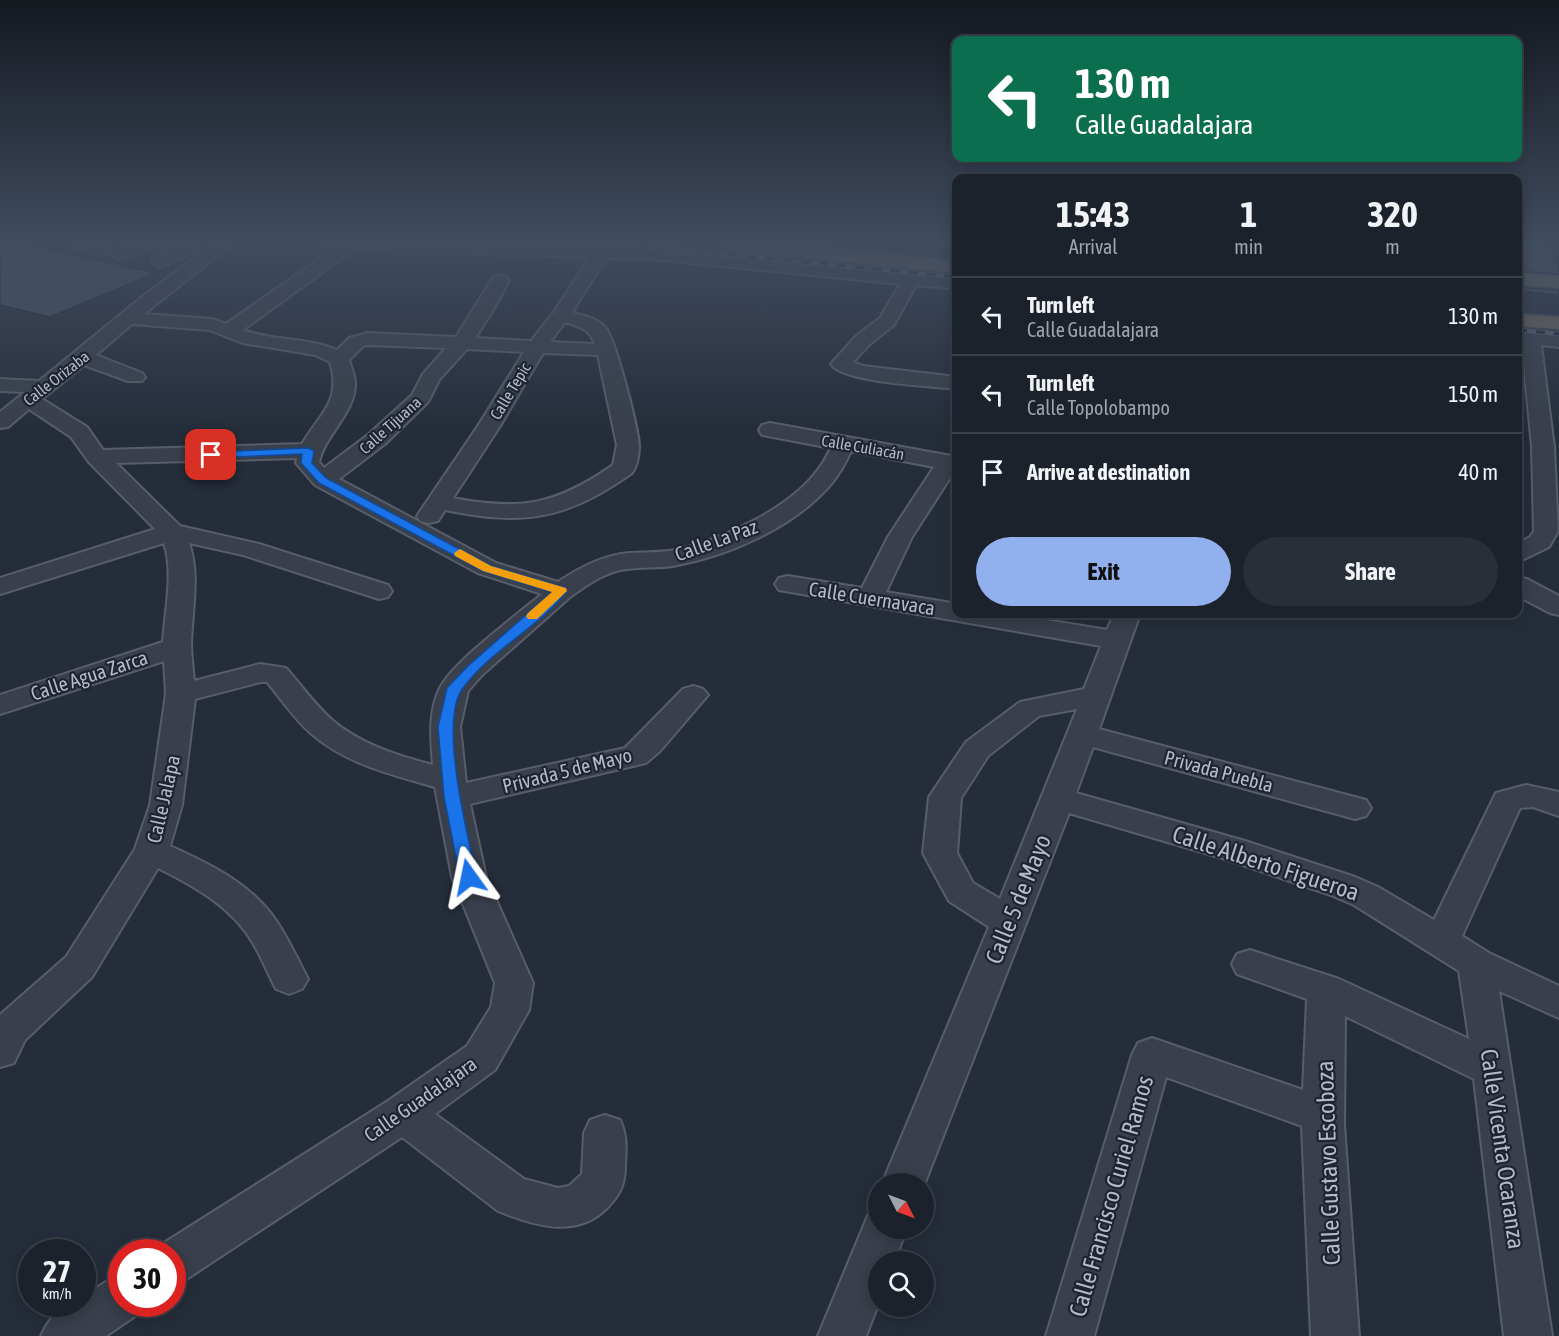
<!DOCTYPE html>
<html lang="en">
<head>
<meta charset="utf-8">
<style>
	:root { --surface:#1c222c; --page:#292f38; --text:#f1f3f6; --muted:#a0a4a9; --line:#3a3f48; --accent:#92b0ee }
	body { margin:0; font-family:"Asap Condensed",sans-serif; background:var(--page); color:var(--text); height:100vh; display:flex; flex-direction:column; font-size:22px; white-space:nowrap }
	* { box-sizing:border-box; margin:0 }
	p { font-size:20px; color:var(--muted) }
	.icon { flex:none; width:33px; height:33px; fill:none; stroke:currentColor; stroke-width:2; stroke-linecap:round; stroke-linejoin:round }
	.map { position:relative; flex:1; overflow:hidden }
	.details { position:absolute; left:952px; top:174px; width:570px; height:444px; display:flex; flex-direction:column; background:var(--surface); border-radius:12px; box-shadow:0 3px 15px #0003,0 0 0 2px var(--line) }
	.details>* { flex:none }
	.banner { position:absolute; left:952px; top:36px; width:570px; height:126px; border-radius:12px; box-shadow:0 3px 15px #0003,0 0 0 2px var(--line); background:#0b6e4f; color:#fff; overflow:hidden }
	.needle { width:39px; rotate:132deg }
	.buttons { position:absolute; left:868px; top:1173px; display:grid; gap:12px }
	.buttons a { display:grid; place-items:center; width:66px; height:66px; border-radius:50%; background:var(--surface); box-shadow:0 3px 15px #0003,0 0 0 2px var(--line); font-size:30px }
	.speed { position:absolute; left:18px; top:1239px; display:flex; gap:12px; font-size:30px; font-weight:700; text-align:center }
	.speed>* { display:grid; place-content:center; width:78px; height:78px; border-radius:50%; background:var(--surface); box-shadow:0 3px 15px #0003,0 0 0 2px var(--line); line-height:1 }
	.speed small { font-size:15px; font-weight:400 }
	.speed .limit { border:9px solid #d22; background:#fff; color:#111 }
	.pin { position:absolute; display:grid; place-items:center; width:51px; height:51px; color:#fff; margin:-26px; border-radius:12px; box-shadow:0 3px 9px #0006 }
	.me { position:absolute; width:66px; margin:-33px; rotate:348deg; stroke-linejoin:round; filter:drop-shadow(0 0 4px #0008) }
	.turn { display:flex; align-items:center; gap:21px; height:126px; padding:0 24px; font-size:27px }
	.turn .icon { width:78px; height:78px; stroke-width:2.5 }
	.turn b { display:block; font-size:42px; line-height:51px }
	.eta { display:flex; justify-content:space-evenly; align-items:center; height:102px; text-align:center }
	.eta b { font-size:36px; font-weight:700; line-height:42px }
	.cta { display:flex; gap:12px; margin-top:auto; padding:12px 24px }
	.cta a { flex:1; height:69px; border-radius:36px; background:var(--accent); color:#111; font-size:24px; font-weight:700; line-height:69px; text-align:center }
	.cta a+a { background:var(--page); color:var(--text) }
	ul { padding:0; list-style:none }
	li { display:flex; align-items:center; gap:18px; height:78px; padding:0 24px; border-top:2px solid var(--line) }
	li div { flex:1 }
	li b { display:block; font-size:22px }
	li em { font-style:normal }
	.map>svg:first-child { display:block }
</style>
</head>
<body>
<div class="map">
<svg width="1559" height="1336" viewBox="0 0 1559 1336">
	<rect width="100%" height="100%" fill="#252d3a"/>
	<g fill="#47505e" stroke="#202632" stroke-width="1.5">
		<polygon points="0,244 25,244 156,273 50,317 0,305"/>
		<polygon points="1518,244 1547,244 1559,268 1559,274 1518,271"/>
		<polygon points="1518,287 1559,290 1559,295 1518,291"/>
	</g>
	<g fill="none" stroke-linecap="round" stroke-linejoin="round">
		<g stroke="#575d69" stroke-width="4">
			<g id="minor">
				<path d="M 73,244 C 85,244 102,241 110,250 L 102,255 L 75,247 Z"/>
				<polygon points="133,244 184,244 192,246 194,250 192,254 160,267 152,262 154,258 171,251 156,245 120,260 112,255 114,251"/>
				<path d="M 213,244 L 232,244 L 144,314 L 212,319 L 226,324 L 333,249 L 322,247 L 320,244 L 602,246 L 957,279 L 957,289 L 916,285 L 894,325 L 870,344 L 853,362 L 863,366 L 957,377 L 957,389 C 932,386 844,383 831,364 L 856,336 L 880,318 L 900,284 L 653,259 L 606,258 L 572,312 C 583,316 597,318 605,327 C 615,337 639,431 639,446 C 639,455 637,466 632,473 C 566,520 523,526 445,510 L 438,521 L 429,523 L 420,521 L 417,516 L 478,426 L 524,352 L 467,349 L 439,380 L 428,402 L 385,444 L 339,479 L 496,563 L 558,582 C 579,568 603,555 629,553 C 645,552 660,553 675,550 C 720,541 789,509 817,471 C 823,464 827,456 831,448 L 762,435 L 759,430 L 762,425 L 770,423 L 957,457 L 957,471 L 955,470 L 912,537 L 886,592 L 957,604 L 957,614 L 1010,614 L 1107,630 L 1114,614 L 1140,614 L 1099,729 L 1366,800 L 1371,808 L 1366,816 L 1355,819 L 1093,747 L 1076,793 L 1245,841 L 1355,877 L 1378,887 L 1434,920 L 1496,793 L 1526,785 L 1559,792 L 1559,816 L 1533,807 L 1520,808 L 1462,936 L 1489,953 L 1559,986 L 1559,1018 L 1499,991 L 1552,1336 L 1504,1336 L 1474,1079 L 1345,1016 L 1344,1124 L 1359,1336 L 1311,1336 L 1302,1126 L 1166,1077 L 1094,1336 L 1046,1336 L 1132,1055 L 1138,1043 L 1152,1038 L 1303,1090 L 1307,999 L 1237,974 L 1232,964 L 1237,954 L 1250,950 L 1339,979 L 1469,1039 L 1459,971 L 1354,905 L 1331,895 L 1222,858 L 1069,813 L 924,1185 L 924,1184 L 882,1184 L 989,927 L 949,901 L 923,853 L 929,797 L 966,742 L 1020,702 L 1084,689 L 1101,646 L 779,590 L 775,584 L 779,578 L 788,576 L 862,588 L 888,537 L 934,467 L 851,451 C 846,462 840,473 832,483 C 795,527 729,556 673,566 C 658,568 642,567 627,569 C 606,571 587,585 570,597 L 482,675 L 468,691 L 460,727 L 466,783 L 625,748 L 683,689 L 693,686 L 703,689 L 708,695 L 660,751 L 646,763 L 470,804 L 486,877 L 533,983 L 529,1010 L 495,1070 L 435,1114 L 524,1179 L 558,1188 L 569,1186 L 582,1174 L 584,1133 L 590,1120 L 605,1115 L 620,1120 C 627,1135 626,1148 625,1165 C 625,1185 620,1195 606,1209 C 575,1239 533,1225 498,1211 L 402,1137 L 188,1278 L 172,1285 L 172,1252 L 154,1252 L 156,1248 L 388,1101 L 467,1046 L 491,1007 L 495,983 L 452,877 L 435,787 C 393,775 347,764 313,735 C 295,720 282,700 267,682 L 261,682 L 195,699 L 182,805 L 170,846 C 210,864 252,884 277,922 C 289,940 298,960 308,979 L 302,989 L 289,994 L 276,989 C 268,974 262,958 253,943 C 232,907 194,886 158,868 L 92,977 L 25,1040 L 14,1063 L 0,1067 L 0,1015 L 66,957 L 135,849 L 150,805 L 166,694 L 164,661 L 0,714 L 0,695 L 163,642 C 165,611 174,572 164,543 L 0,594 L 0,578 L 155,529 L 89,462 L 71,437 L 29,409 L 8,427 L 0,428 L 0,412 L 25,392 L 0,391 L 0,379 L 39,381 L 143,296 ZM 353,250 L 590,257 L 554,312 L 531,341 L 475,338 L 492,312 L 509,280 L 506,276 L 494,276 L 456,337 L 368,333 L 349,338 L 337,350 C 307,337 273,341 243,330 ZM 565,322 C 580,327 589,328 595,344 L 550,342 ZM 132,324 L 209,330 L 243,343 L 315,355 L 330,362 C 342,402 320,413 302,444 L 103,450 L 87,427 L 42,399 L 84,365 L 128,381 L 142,381 L 145,377 L 142,373 L 96,355 ZM 368,345 L 446,348 L 423,374 L 412,395 L 369,434 L 324,468 L 319,462 C 325,435 356,412 355,383 C 355,375 351,367 349,360 L 363,346 ZM 543,353 L 598,355 L 617,445 L 613,465 C 556,505 521,511 453,498 L 500,426 ZM 297,458 L 296,463 L 315,485 L 478,573 L 542,594 C 518,614 453,662 440,688 C 428,712 431,739 433,765 C 398,756 360,744 332,720 C 315,705 301,685 286,668 L 260,664 L 194,681 C 193,669 191,656 191,643 C 192,612 200,573 189,543 L 243,555 L 379,599 L 388,597 L 392,591 L 388,585 L 259,544 L 180,526 L 116,463 ZM 1077,709 L 1000,899 L 973,883 L 957,853 L 961,798 L 988,756 L 1039,716 Z"/>
				<polygon points="1518,332 1559,335 1559,347 1541,345 1554,447 1558,531 1549,547 1518,562 1518,544 1530,537 1534,531 1532,447 1522,344 1518,344"/>
				<polygon points="1518,577 1527,579 1559,596 1559,615 1550,613 1518,596"/>
				<polygon points="879,1209 879,1228 907,1228 894,1262 879,1262 879,1302 866,1336 818,1336 869,1213"/>
				<path d="M 122,1275 L 122,1304 L 143,1304 L 138,1314 L 106,1336 L 41,1336 C 49,1318 62,1304 82,1304 L 82,1297 L 106,1282 Z"/>
			</g>
		</g>
		<g stroke="#444a56" stroke-width="3">
			<g id="highway">
				<polygon points="721,244 792,244 957,261 957,273 730,250 723,248"/>
				<polygon points="1518,273 1559,276 1559,288 1518,285"/>
				<polygon points="1518,314 1559,317 1559,329 1518,326"/>
			</g>
		</g>
		<use href="#minor" fill="#393f4b" fill-rule="evenodd"/>
		<use href="#highway" fill="#706857" fill-rule="evenodd"/>
		<g stroke="#5b6371" stroke-width="4.5">
			<g id="rail">
				<polyline points="622,244 957,277"/>
				<polyline points="1518,330 1559,334"/>
			</g>
		</g>
		<use href="#rail" stroke="#1e2430" stroke-width="3" stroke-dasharray="9" stroke-linecap="butt"/>
	</g>
	<linearGradient id="sky" x2="0" y2="1"><stop stop-color="#141920"/><stop offset="0.56" stop-color="#404c60"/><stop offset="1" stop-color="#404c60" stop-opacity="0"/></linearGradient>
	<rect width="1559" height="432" fill="url(#sky)"/>
	<path fill="#1a73e8" stroke="#114b97" stroke-width="1.5" d="M 308,448 L 314,451 L 312,463 L 326,478 L 491,566 L 566,588 L 567,591 C 538,628 491,650 463,688 C 438,720 468,838 477,877 L 475,881 L 463,881 L 460,877 L 444,797 L 438,727 L 447,688 L 468,666 L 552,592 L 483,571 L 319,483 L 301,463 L 302,454 L 211,458 L 206,455 L 211,452 Z"/>
	<polygon fill="#f59e0b" points="460,549 491,566 566,588 567,591 537,619 528,619 526,616 528,613 552,592 483,571 455,556 454,553"/>
	<g text-anchor="middle" dominant-baseline="central" stroke-width="4.5" stroke-linejoin="round" paint-order="stroke">
		<g font-size="16" fill="#b4bac6" stroke="#1e2430">
			<text transform="translate(56 378) rotate(-38)">Calle Orizaba</text>
			<text transform="translate(510 391) rotate(-59)">Calle Tepic</text>
			<text transform="translate(390 425) rotate(-42)">Calle Tijuana</text>
			<text transform="translate(863 447) rotate(10)">Calle Culiacán</text>
		</g>
		<g font-size="20" fill="#b4bac6" stroke="#1e2430">
			<text transform="translate(716 540) rotate(-20)">Calle La Paz</text>
			<text transform="translate(872 598) rotate(9)">Calle Cuernavaca</text>
			<text transform="translate(89 675) rotate(-18)">Calle Agua Zarca</text>
			<text transform="translate(567 770) rotate(-14)">Privada 5 de Mayo</text>
			<text transform="translate(1219 771) rotate(15)">Privada Puebla</text>
			<text transform="translate(163 799) rotate(-77)">Calle Jalapa</text>
			<text transform="translate(420 1099) rotate(-35)">Calle Guadalajara</text>
		</g>
		<g font-size="24" fill="#b4bac6" stroke="#1e2430">
			<text transform="translate(1266 863) rotate(18)">Calle Alberto Figueroa</text>
			<text transform="translate(1018 899) rotate(-68)">Calle 5 de Mayo</text>
			<text transform="translate(1503 1149) rotate(82)">Calle Vicenta Ocaranza</text>
			<text transform="translate(1328 1163) rotate(-92)">Calle Gustavo Escoboza</text>
			<text transform="translate(1111 1196) rotate(-74)">Calle Francisco Curiel Ramos</text>
		</g>
	</g>
</svg>
<div class="buttons">
<a><svg class="needle" viewBox="-14 -14 28 28"><path d="M0-13l5 13h-10z" fill="#e53935"/><path d="M0 13l5-13h-10z" fill="#a0a4a9"/></svg></a>
<a><svg class="icon" aria-label="search" viewBox="0 0 24 24"><circle cx="10" cy="10" r="6"/><path d="M15 15l6 6"/></svg></a>
</div>
<div class="speed"><div>27<small>km/h</small></div><div class="limit">30</div></div>
<div class="pin" style="left:211px;top:455px;background:#d93025"><svg class="icon" aria-label="arrive" viewBox="0 0 24 24"><path d="M6 21V4h12l-3 4 3 4H6"/></svg></div>
<svg class="me" style="left:469px;top:877px" viewBox="-20 -20 40 40"><path d="M0-17L14 15 0 8-14 15z" fill="#1a73e8" stroke="#fff" stroke-width="4"/></svg>
<div class="banner">
<div class="turn"><svg class="icon" aria-label="left" viewBox="0 0 24 24"><path d="M17 20v-9H6M10 6l-5 5 5 5"/></svg><div><b>130 m</b>Calle Guadalajara</div></div>
</div>
<section class="details">
<div class="eta">
<div><b>15:43</b><p>Arrival</p></div>
<div><b>1</b><p>min</p></div>
<div><b>320</b><p>m</p></div>
</div>
<ul>
<li><svg class="icon" aria-label="left" viewBox="0 0 24 24"><path d="M17 20v-9H6M10 6l-5 5 5 5"/></svg><div><b>Turn left</b><p>Calle Guadalajara</p></div><em>130 m</em></li>
<li><svg class="icon" aria-label="left" viewBox="0 0 24 24"><path d="M17 20v-9H6M10 6l-5 5 5 5"/></svg><div><b>Turn left</b><p>Calle Topolobampo</p></div><em>150 m</em></li>
<li><svg class="icon" aria-label="arrive" viewBox="0 0 24 24"><path d="M6 21V4h12l-3 4 3 4H6"/></svg><div><b>Arrive at destination</b></div><em>40 m</em></li>
</ul>
<div class="cta"><a>Exit</a><a>Share</a></div>
</section>
</div>
</body>
</html>
